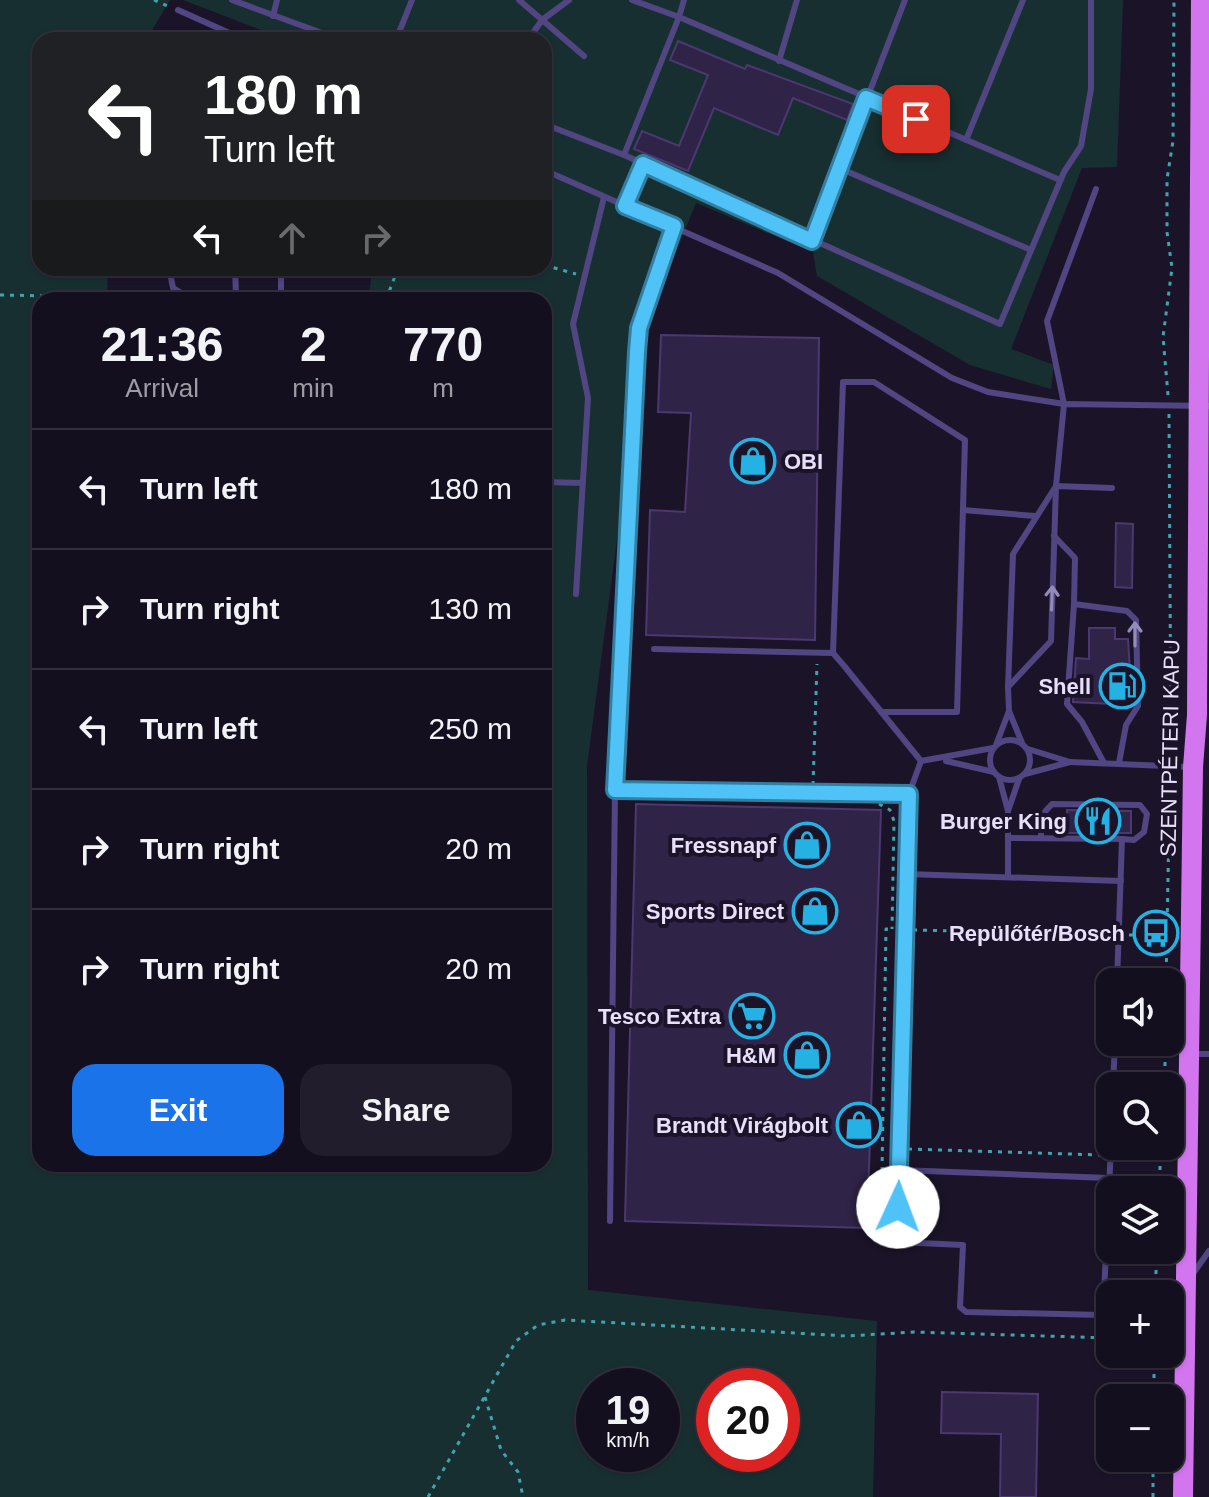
<!DOCTYPE html>
<html lang="en">
<head>
<meta charset="utf-8">
<style>
	:root { --surface:#140f1f; --page:#211d2c; --text:#f1f3f6; --muted:#9d9ca4; --line:#332f3d; --accent:#1a73e8 }
	body { margin:0; font-family:Arial,sans-serif; background:var(--page); color:var(--text); height:100vh; display:flex; flex-direction:column; font-size:30px; white-space:nowrap }
	* { box-sizing:border-box; margin:0 }
	p { font-size:26px; color:var(--muted) }
	.icon { flex:none; width:44px; height:44px; fill:none; stroke:currentColor; stroke-width:2; stroke-linecap:round; stroke-linejoin:round }
	.map { position:relative; flex:1; overflow:hidden }
	.drawer { position:absolute; left:32px; top:292px; width:520px; height:880px; display:flex; flex-direction:column; background:var(--surface); border-radius:24px; box-shadow:0 2px 6px #0004,0 0 0 2px var(--line) }
	.drawer>* { flex:none }
	.banner { position:absolute; left:32px; top:32px; width:520px; height:244px; border-radius:24px; box-shadow:0 2px 6px #0004,0 0 0 2px var(--line); background:#202124; color:#fff; overflow:hidden }
	.controls { position:absolute; left:1096px; top:968px; display:grid; gap:16px }
	.controls a { display:grid; place-items:center; width:88px; height:88px; border-radius:16px; background:var(--surface); box-shadow:0 2px 6px #0004,0 0 0 2px var(--line); font-size:40px }
	.speed { position:absolute; left:576px; top:1368px; display:flex; gap:16px; font-size:40px; font-weight:700; text-align:center }
	.speed>* { display:grid; place-content:center; width:104px; height:104px; border-radius:50%; background:var(--surface); box-shadow:0 2px 6px #0004,0 0 0 2px var(--line); line-height:1 }
	.speed small { font-size:20px; font-weight:400 }
	.speed .limit { border:12px solid #d22; background:#fff; color:#111 }
	.pin { position:absolute; display:grid; place-items:center; width:68px; height:68px; color:#fff; margin:-34px; border-radius:16px; box-shadow:0 4px 12px #0006 }
	.me { position:absolute; width:88px; margin:-44px; rotate:2deg; stroke-linejoin:round; filter:drop-shadow(0 0 6px #0008) }
	.turn { display:flex; align-items:center; gap:28px; height:168px; padding:0 40px; font-size:36px }
	.turn .icon { width:104px; height:104px; stroke-width:2.5 }
	.turn b { display:block; font-size:56px; line-height:68px }
	.lanes { display:flex; align-items:center; height:76px; padding:0 40px; background:#0003; justify-content:center; gap:40px; direction:ltr }
	.lanes .off { opacity:.35 }
	.eta { display:flex; justify-content:space-evenly; align-items:center; height:136px; text-align:center }
	.eta b { font-size:48px; font-weight:700; line-height:56px }
	.primary-button { display:flex; gap:16px; margin-top:auto; padding:16px 40px }
	.primary-button a { flex:1; height:92px; border-radius:24px; background:var(--accent); color:#fff; font-size:32px; font-weight:700; line-height:92px; text-align:center }
	.primary-button a+a { background:var(--page); color:var(--text) }
	ul { padding:0; list-style:none }
	li { display:flex; align-items:center; gap:24px; height:120px; padding:0 40px; border-top:2px solid var(--line) }
	li div { flex:1 }
	li b { display:block; font-size:30px }
	li em { font-style:normal }
	.map>svg:first-child { display:block }
</style>
</head>
<body>
<div class="map">
<svg width="1209" height="1497" viewBox="0 0 1209 1497">
	<rect width="100%" height="100%" fill="#1b1429"/>
	<path fill="#182f32" fill-rule="evenodd" d="M 0,0 L 170,0 L 146,40 L 40,40 L 40,268 L 108,268 L 107,300 L 40,300 L 40,1164 L 544,1164 L 544,300 L 369,300 L 372,268 L 544,268 L 544,40 L 287,40 L 183,0 L 1123,0 L 1117,167 L 1082,168 L 1011,349 L 1054,365 L 1051,389 L 970,365 L 817,276 L 813,252 L 696,203 L 645,328 L 587,766 L 588,1290 L 877,1321 L 873,1497 L 0,1497 ZM 594,1386 L 662,1386 L 662,1454 L 594,1454 ZM 714,1386 L 782,1386 L 782,1454 L 714,1454 Z"/>
	<g fill="#302348" stroke="#4c3871" stroke-width="2">
		<polygon points="678,41 745,69 747,65 853,104 847,120 793,98 778,135 714,108 688,171 634,149 642,131 679,146 708,75 670,60"/>
		<polygon points="661,335 819,338 815,640 646,635 650,510 685,512 691,413 658,412"/>
		<polygon points="1116,523 1133,524 1132,588 1115,587"/>
		<polygon points="1089,628 1115,628 1115,639 1128,639 1132,705 1073,702 1076,658 1089,659"/>
		<polygon points="636,804 881,810 867,1228 625,1221"/>
		<polygon points="1067,810 1131,811 1131,833 1067,833"/>
		<polygon points="942,1392 1038,1394 1036,1497 1000,1497 1001,1434 941,1433"/>
	</g>
	<g fill="none" stroke-linecap="round" stroke-linejoin="round">
		<g stroke="#40a4af" stroke-width="3" stroke-dasharray="4 6" stroke-linecap="butt">
			<polyline points="154,0 170,7"/>
			<polyline points="544,265 576,274"/>
			<polyline points="0,295 54,296 61,300"/>
			<polyline points="386,300 398,268"/>
			<polyline points="1168,395 1163,337 1172,268 1167,232 1167,179 1173,141 1174,0"/>
			<polyline points="1169,414 1171,755"/>
			<polyline points="813,785 817,664"/>
			<polyline points="879,804 890,810 894,821 892,929"/>
			<polyline points="913,930 1110,935"/>
			<polyline points="1129,935 1165,936"/>
			<polyline points="1166,982 1170,774"/>
			<polyline points="1164,1086 1166,1042"/>
			<polyline points="908,1149 1101,1155"/>
			<polyline points="1120,1156 1160,1158"/>
			<polyline points="1159,1190 1161,1146"/>
			<polyline points="881,1231 886,929 894,929"/>
			<polyline points="1155,1294 1157,1250"/>
			<polyline points="485,1397 501,1450 518,1472 523,1497"/>
			<polyline points="1154,1398 1154,1354"/>
			<polyline points="428,1497 516,1341 538,1325 565,1320 847,1336 914,1332 1110,1338"/>
			<polyline points="1153,1497 1153,1458"/>
		</g>
		<g stroke="#514582" stroke-width="6">
			<polyline points="232,0 341,40"/>
			<polyline points="519,0 584,56"/>
			<polyline points="632,0 679,17 684,0"/>
			<polyline points="178,10 245,40"/>
			<polyline points="273,16 277,0"/>
			<polyline points="396,40 412,0"/>
			<polyline points="528,40 542,20 569,0"/>
			<polyline points="779,61 797,0"/>
			<polyline points="544,124 624,155 1000,324 1064,172 1081,146 1091,89 1091,0"/>
			<polyline points="966,140 1023,0"/>
			<polyline points="624,155 679,17 1060,180"/>
			<polyline points="839,168 1031,250"/>
			<polyline points="544,170 778,273 952,378 988,392 1064,404 1047,321 1096,189"/>
			<polyline points="625,206 643,164"/>
			<polyline points="812,241 905,0"/>
			<polyline points="169,268 173,288 185,295 281,296 281,268"/>
			<polyline points="235,268 236,295"/>
			<polyline points="544,482 582,483"/>
			<polyline points="963,510 1035,516"/>
			<polyline points="1054,536 1075,558 1074,604 1127,611 1136,620 1138,706 1126,725 1119,763"/>
			<polyline points="576,594 588,398 573,324 604,197"/>
			<polyline points="1074,604 1067,704 1082,722 1104,763"/>
			<polyline points="654,649 833,653"/>
			<polyline points="1008,687 1051,641 1056,486 1112,488"/>
			<polyline points="881,712 957,712 965,440 874,382 843,382 833,653 845,667 921,761 909,794 897,1242 963,1245 960,1307 966,1312 1103,1315 1111,1146"/>
			<circle cx="1010" cy="760" r="20"/>
			<polyline points="1022,743 1009,711 1008,687 1013,554 1056,486 1064,404 1209,406"/>
			<polyline points="996,745 1009,711"/>
			<polyline points="1028,749 1070,762 1190,767"/>
			<polyline points="921,761 993,748"/>
			<polyline points="946,761 994,772"/>
			<polyline points="1025,774 1070,762"/>
			<polyline points="999,777 1008,811"/>
			<polyline points="615,790 909,794"/>
			<polyline points="1041,837 1041,816 1052,804 1140,805 1147,814 1144,832 1134,840 1122,839"/>
			<polyline points="1008,838 1122,839 1117,982"/>
			<polyline points="907,874 1121,881"/>
			<polyline points="1008,877 1008,811 1019,779"/>
			<polyline points="1193,1054 1209,1054"/>
			<polyline points="1113,1086 1115,1042"/>
			<polyline points="899,1170 1109,1178"/>
			<polyline points="610,1221 615,790 634,377 639,328 674,226"/>
			<polyline points="1192,1275 1209,1251"/>
		</g>
		<polyline stroke="#d375ee" stroke-width="20" points="1183,1497 1193,767 1197,715 1201,0"/>
	</g>
	<defs><path id="oneway-shaft" d="M-6 0H5M1.5-3L5.5 0L1.5 3" fill="none" stroke-width="1.6" stroke-linecap="round" stroke-linejoin="round" transform="scale(2)"/></defs>
	<g stroke="#958bb8">
		<use href="#oneway-shaft" transform="translate(1052 598) rotate(-88)"/>
		<use href="#oneway-shaft" transform="translate(1135 634) rotate(-90)"/>
	</g>
	<g fill="none" stroke-linecap="round" stroke-linejoin="round">
		<g stroke="#337fa1" stroke-width="20">
			<polyline id="route" points="898,1207 909,794 615,790 637,352 639,328 674,226 625,206 643,164 812,241 866,98 916,119"/>
		</g>
		<use href="#route" stroke="#4fc3f7" stroke-width="14"/>
	</g>
	<defs>
		<g id="shop-ring" transform="scale(2.3)"><circle r="9.5" fill="#1b1429" stroke="#24b2e4" stroke-width="1.5"/><path d="M-5-2.5h2.3a2.7 3.5 0 0 1 5.4 0H5L5.5 6h-11ZM-1.5-2.5h3a1.5 2.3 0 0 0-3 0Z" fill="#24b2e4"/></g>
		<g id="fuel-ring" transform="scale(2.3)"><circle r="9.5" fill="#1b1429" stroke="#24b2e4" stroke-width="1.5"/><path d="M-5.5-6h7V0h2V4h1.3V-2.5L3-4.5l.8-.8L6-3V5H2.5V1h-1V6h-7ZM-4.2-4.7v3.2H.2V-4.7Z" fill="#24b2e4"/></g>
		<g id="restaurant-ring" transform="scale(2.3)"><circle r="9.5" fill="#1b1429" stroke="#24b2e4" stroke-width="1.5"/><path d="M-5-6h1v4h1v-4h1v4h1v-4h1v5L-1.5 .5V6h-2V.5L-5-1ZM5-6V6H3V1.5H1.5Q1.5-4 5-6Z" fill="#24b2e4"/></g>
		<g id="bus-ring" transform="scale(2.3)"><circle r="9.5" fill="#1b1429" stroke="#24b2e4" stroke-width="1.5"/><path d="M-5-6H5V4H4V6H2V4H-2V6H-4V4H-5ZM-3.5-4V0h7V-4ZM-3.5 1.2v1.5H-2V1.2ZM2 1.2v1.5H3.5V1.2Z" fill="#24b2e4"/></g>
		<g id="supermarket-ring" transform="scale(2.3)"><circle r="9.5" fill="#1b1429" stroke="#24b2e4" stroke-width="1.5"/><path d="M-6-5.5h2.5l.6 2H6L4.5 2H-2.5L-4.4-4H-6ZM-1.5 3.2a1.3 1.3 0 1 0 .1 0ZM3 3.2a1.3 1.3 0 1 0 .1 0Z" fill="#24b2e4"/></g>
	</defs>
	<g fill-rule="evenodd">
		<use href="#shop-ring" x="753" y="461"/>
		<use href="#fuel-ring" x="1122" y="686"/>
		<use href="#restaurant-ring" x="1098" y="821"/>
		<use href="#shop-ring" x="807" y="845"/>
		<use href="#shop-ring" x="815" y="911"/>
		<use href="#bus-ring" x="1156" y="933"/>
		<use href="#supermarket-ring" x="752" y="1016"/>
		<use href="#shop-ring" x="807" y="1055"/>
		<use href="#shop-ring" x="859" y="1125"/>
	</g>
	<g text-anchor="middle" dominant-baseline="central" stroke-width="8" stroke-linejoin="round" paint-order="stroke">
		<g font-size="22" font-weight="bold" fill="#e8e0fb" stroke="#1b1429" text-anchor="end">
			<text x="784" y="461" text-anchor="start">OBI</text>
			<text x="1091" y="686">Shell</text>
			<text x="1067" y="821">Burger King</text>
			<text x="776" y="845">Fressnapf</text>
			<text x="784" y="911">Sports Direct</text>
			<text x="1125" y="933">Repülőtér/Bosch</text>
			<text x="721" y="1016">Tesco Extra</text>
			<text x="776" y="1055">H&amp;M</text>
			<text x="828" y="1125">Brandt Virágbolt</text>
		</g>
		<g font-size="22" fill="#e8e0fb" stroke="#1b1429">
			<text transform="translate(1170 748) rotate(-89)">SZENTPÉTERI KAPU</text>
		</g>
	</g>
</svg>
<div class="controls">
<a><svg class="icon" aria-label="sound" viewBox="0 0 24 24"><path d="M4 9h4l5-4v14l-5-4H4zM17 9q2 3 0 6"/></svg></a>
<a><svg class="icon" aria-label="search" viewBox="0 0 24 24"><circle cx="10" cy="10" r="6"/><path d="M15 15l6 6"/></svg></a>
<a><svg class="icon" aria-label="layers" viewBox="0 0 24 24"><path d="M12 4l9 5-9 5-9-5zM3 14l9 5 9-5"/></svg></a>
<a>+</a>
<a>−</a>
</div>
<div class="speed"><div>19<small>km/h</small></div><div class="limit">20</div></div>
<div class="pin" style="left:916px;top:119px;background:#d93025"><svg class="icon" aria-label="arrive" viewBox="0 0 24 24"><path d="M6 21V4h12l-3 4 3 4H6"/></svg></div>
<svg class="me" style="left:898px;top:1207px" viewBox="-20 -20 40 40"><circle r="19" fill="#fff"/><path d="M0-13L10 11 0 6-10 11z" fill="#4fc3f7"/></svg>
<div class="banner">
<div class="turn"><svg class="icon" aria-label="left" viewBox="0 0 24 24"><path d="M17 20v-9H6M10 6l-5 5 5 5"/></svg><div><b>180 m</b>Turn left</div></div>
<div class="lanes"><svg class="icon" aria-label="left" viewBox="0 0 24 24"><path d="M17 20v-9H6M10 6l-5 5 5 5"/></svg><svg class="icon off" aria-label="ahead" viewBox="0 0 24 24"><path d="M12 20V5M6 11l6-6 6 6"/></svg><svg class="icon off" aria-label="right" viewBox="0 0 24 24"><path d="M7 20v-9h11M14 6l5 5-5 5"/></svg></div>
</div>
<section class="drawer">
<div class="eta">
<div><b>21:36</b><p>Arrival</p></div>
<div><b>2</b><p>min</p></div>
<div><b>770</b><p>m</p></div>
</div>
<ul>
<li><svg class="icon" aria-label="left" viewBox="0 0 24 24"><path d="M17 20v-9H6M10 6l-5 5 5 5"/></svg><div><b>Turn left</b></div><em>180 m</em></li>
<li><svg class="icon" aria-label="right" viewBox="0 0 24 24"><path d="M7 20v-9h11M14 6l5 5-5 5"/></svg><div><b>Turn right</b></div><em>130 m</em></li>
<li><svg class="icon" aria-label="left" viewBox="0 0 24 24"><path d="M17 20v-9H6M10 6l-5 5 5 5"/></svg><div><b>Turn left</b></div><em>250 m</em></li>
<li><svg class="icon" aria-label="right" viewBox="0 0 24 24"><path d="M7 20v-9h11M14 6l5 5-5 5"/></svg><div><b>Turn right</b></div><em>20 m</em></li>
<li><svg class="icon" aria-label="right" viewBox="0 0 24 24"><path d="M7 20v-9h11M14 6l5 5-5 5"/></svg><div><b>Turn right</b></div><em>20 m</em></li>
</ul>
<div class="primary-button"><a>Exit</a><a>Share</a></div>
</section>
</div>
</body>
</html>
